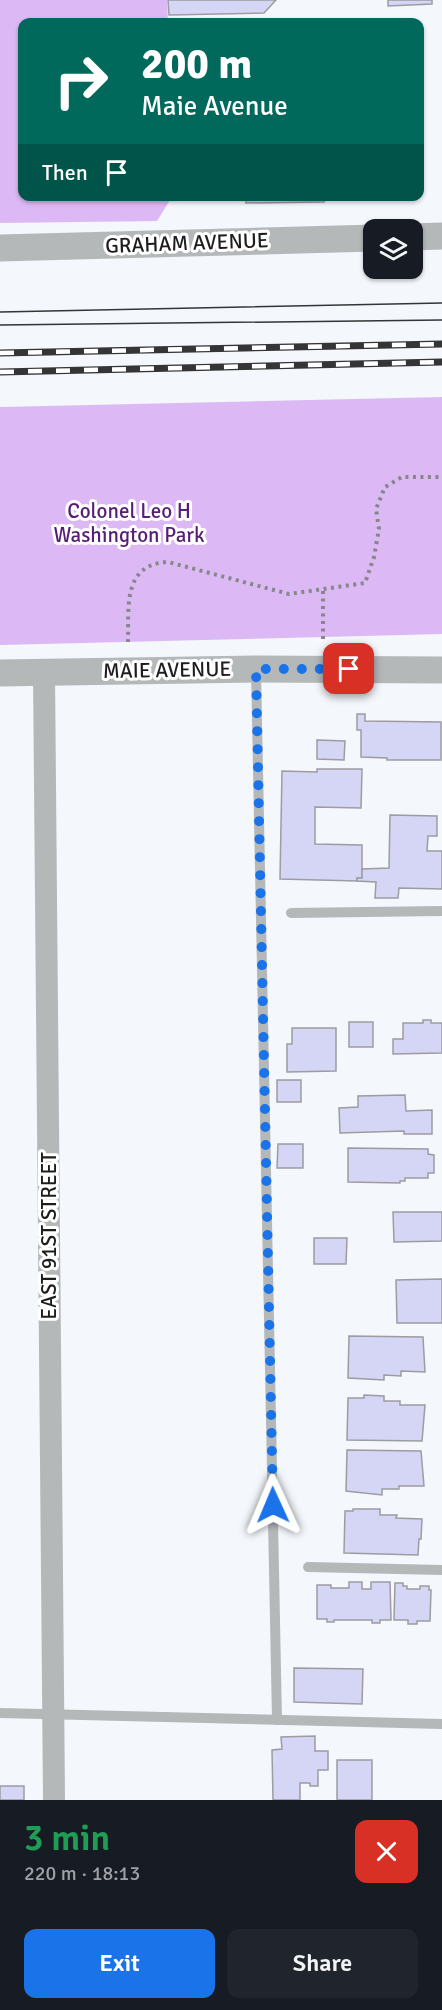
<!DOCTYPE html>
<html lang="en">
<head>
<meta charset="utf-8">
<style>
	:root { --surface:#171b24; --page:#20242c; --text:#f1f3f6; --muted:#9ea1a6; --accent:#1a73e8 }
	body { margin:0; font-family:Signika,sans-serif; background:var(--page); color:var(--text); height:100vh; display:flex; flex-direction:column; font-size:22px; white-space:nowrap }
	* { box-sizing:border-box; margin:0 }
	p { font-size:20px; color:var(--muted) }
	.icon { flex:none; width:33px; height:33px; fill:none; stroke:currentColor; stroke-width:2; stroke-linecap:round; stroke-linejoin:round }
	.map { position:relative; height:1800px; overflow:hidden }
	.side { display:flex; flex-direction:column; background:var(--surface); flex:1 }
	.side>* { flex:none }
	.hud { position:absolute; left:18px; top:18px; width:406px; height:183px; border-radius:12px; box-shadow:0 2px 4px #0004; background:#00695c; color:#fff; overflow:hidden }
	.buttons { position:absolute; left:363px; top:219px; display:grid; gap:12px }
	.buttons a { display:grid; place-items:center; width:60px; height:60px; border-radius:12px; background:var(--surface); box-shadow:0 2px 4px #0004; font-size:30px }
	.pin { position:absolute; display:grid; place-items:center; width:51px; height:51px; color:#fff; margin:-26px; border-radius:12px; box-shadow:0 3px 9px #0006 }
	.me { position:absolute; width:66px; margin:-33px; rotate:359deg; stroke-linejoin:round; filter:drop-shadow(0 0 4px #0008) }
	.turn { display:flex; align-items:center; gap:21px; height:126px; padding:0 24px; font-size:27px }
	.turn .icon { width:78px; height:78px; stroke-width:2.5 }
	.turn b { display:block; font-size:42px; line-height:51px }
	.then { display:flex; align-items:center; height:57px; padding:0 24px; background:#0003; gap:12px; font-size:22px }
	.round { display:grid; place-items:center; flex:none; width:63px; height:63px; border-radius:12px; background:var(--page) }
	.summary { display:flex; align-items:center; justify-content:space-between; height:102px; padding:0 24px }
	h1 { font-size:36px; font-weight:600; line-height:45px; color:#1e9e55 }
	.cta { display:flex; gap:12px; margin-top:auto; padding:12px 24px }
	.cta a { flex:1; height:69px; border-radius:12px; background:var(--accent); color:#fff; font-size:24px; font-weight:600; line-height:69px; text-align:center }
	.cta a+a { background:var(--page); color:var(--text) }
	.map>svg:first-child { display:block }
</style>
</head>
<body>
<div class="map">
<svg width="442" height="1800" viewBox="0 0 442 1800">
	<rect width="100%" height="100%" fill="#f4f7fc"/>
	<g fill="#dcb9f5">
		<polygon points="0,0 167,0 168,22 22,22 22,196 170,197 170,200 157,221 0,223"/>
		<polygon points="442,397 442,634 0,645 0,407"/>
	</g>
	<g fill="#d5d5f5" stroke="#9c9ca1" stroke-width="1.5">
		<polygon points="168,0 276,0 264,13 169,15"/>
		<polygon points="388,0 432,0 432,4 388,6"/>
		<polygon points="246,196 324,196 324,202 246,203"/>
		<polygon points="357,714 365,714 365,721 441,722 441,760 387,760 387,758 361,757 361,730 357,730"/>
		<polygon points="317,740 345,741 344,760 317,759"/>
		<polygon points="317,769 362,769 361,808 315,807 315,844 362,845 362,878 357,878 357,881 280,879 282,771 317,772"/>
		<polygon points="390,815 437,816 437,836 428,836 427,851 442,851 442,889 399,888 398,898 375,898 376,882 357,881 357,878 362,878 362,869 389,868"/>
		<polygon points="423,1020 431,1020 431,1023 442,1023 442,1053 393,1054 393,1039 403,1039 403,1023 423,1023"/>
		<rect x="349" y="1022" width="24" height="25"/>
		<polygon points="292,1028 336,1028 336,1071 287,1072 287,1044 292,1044"/>
		<rect x="277" y="1080" width="24" height="22"/>
		<polygon points="405,1095 406,1111 432,1110 432,1134 404,1134 404,1131 340,1133 339,1108 358,1107 358,1096"/>
		<polygon points="278,1144 303,1144 303,1168 277,1168"/>
		<polygon points="348,1148 428,1149 428,1154 434,1155 434,1173 428,1173 428,1178 405,1178 405,1181 400,1181 400,1183 348,1182"/>
		<polygon points="393,1212 442,1212 442,1241 394,1242"/>
		<polygon points="314,1238 347,1238 346,1264 314,1264"/>
		<polygon points="442,1279 442,1323 397,1323 396,1280"/>
		<polygon points="349,1336 423,1337 425,1372 401,1371 401,1376 384,1375 384,1380 348,1378"/>
		<polygon points="364,1395 384,1396 384,1401 400,1401 400,1405 425,1405 422,1441 347,1440 348,1398 364,1398"/>
		<polygon points="347,1450 421,1451 424,1486 399,1486 399,1489 382,1489 382,1495 346,1491"/>
		<polygon points="353,1509 380,1509 380,1515 397,1515 396,1518 422,1519 421,1539 419,1539 418,1555 344,1553 345,1511 353,1511"/>
		<polygon points="349,1582 362,1582 362,1589 371,1589 371,1582 390,1582 391,1620 380,1620 380,1623 372,1623 372,1620 334,1620 334,1622 327,1622 327,1619 317,1619 317,1585 331,1585 331,1588 349,1588"/>
		<polygon points="395,1583 403,1583 403,1586 407,1586 407,1589 420,1589 420,1586 429,1586 429,1590 431,1590 430,1621 417,1621 417,1624 408,1624 408,1620 394,1620"/>
		<polygon points="294,1668 363,1669 362,1704 294,1702"/>
		<polygon points="315,1736 315,1751 328,1751 328,1770 318,1770 318,1786 310,1786 310,1783 300,1783 300,1800 273,1800 272,1750 282,1749 281,1737"/>
		<rect x="337" y="1760" width="35" height="40"/>
		<rect x="0" y="1786" width="24" height="14"/>
	</g>
	<g fill="none" stroke-linecap="round" stroke-linejoin="round">
		<g stroke="#85878a" stroke-width="4" stroke-dasharray="3 4.5" stroke-linecap="butt">
			<polyline points="323,639 323,589"/>
			<path d="M 128,642 C 129,608 122,564 168,562 L 289,594 L 365,583 L 374,557 L 379,529 L 376,509 L 385,487 L 402,477 L 442,477"/>
		</g>
		<g stroke="#b5b8b9" stroke-width="10">
			<polyline points="256,670 277,1720"/>
			<polyline points="291,913 442,911"/>
			<polyline points="308,1567 442,1570"/>
			<polyline points="0,1713 442,1724"/>
		</g>
		<polyline stroke="#b5b8b9" stroke-width="22" points="44,672 54,1800"/>
		<g stroke="#b5b8b9" stroke-width="27">
			<polyline points="412,237 442,236"/>
			<polyline points="0,248 374,238"/>
			<polyline points="0,673 256,669 442,670"/>
		</g>
		<g stroke="#343536" stroke-width="1.5">
			<polyline points="0,312 442,303"/>
			<polyline points="0,325 442,320"/>
		</g>
		<g stroke="#343536" stroke-width="7">
			<g id="rail">
				<polyline points="0,353 442,344"/>
				<polyline points="0,372 442,362"/>
			</g>
		</g>
		<use href="#rail" stroke="#fff" stroke-width="4.5" stroke-dasharray="14" stroke-linecap="butt"/>
	</g>
	<g fill="none" stroke-linecap="round" stroke-linejoin="round">
		<polyline stroke="#1a73e8" stroke-width="10" stroke-dasharray="0 18" points="273,1505 256,669 349,669"/>
	</g>
	<g text-anchor="middle" dominant-baseline="central" stroke-width="6" stroke-linejoin="round" paint-order="stroke">
		<g font-size="21" fill="#1c1d1e" stroke="#fff">
			<text transform="translate(187 243) rotate(-2)">GRAHAM AVENUE</text>
			<text transform="translate(167 670) rotate(-1)">MAIE AVENUE</text>
			<text transform="translate(49 1236) rotate(-90)">EAST 91ST STREET</text>
		</g>
		<g font-size="21" fill="#561f75" stroke="#fff">
			<text x="129" y="511">Colonel Leo H<tspan x="129" dy="24">Washington Park</tspan></text>
		</g>
	</g>
</svg>
<div class="buttons">
<a><svg class="icon" aria-label="layers" viewBox="0 0 24 24"><path d="M12 4l9 5-9 5-9-5zM3 14l9 5 9-5"/></svg></a>
</div>
<div class="pin" style="left:349px;top:669px;background:#d93025"><svg class="icon" aria-label="arrive" viewBox="0 0 24 24"><path d="M6 21V4h12l-3 4 3 4H6"/></svg></div>
<svg class="me" style="left:273px;top:1505px" viewBox="-20 -20 40 40"><path d="M0-17L14 15 0 8-14 15z" fill="#1a73e8" stroke="#fff" stroke-width="4"/></svg>
<div class="hud">
<div class="turn"><svg class="icon" aria-label="right" viewBox="0 0 24 24"><path d="M7 20v-9h11M14 6l5 5-5 5"/></svg><div><b>200 m</b>Maie Avenue</div></div>
<div class="then">Then<svg class="icon" aria-label="arrive" viewBox="0 0 24 24"><path d="M6 21V4h12l-3 4 3 4H6"/></svg></div>
</div>
</div>
<section class="side">
<div class="summary"><div><h1>3 min</h1><p>220 m · 18:13</p></div><a class="round" style="background:#d93025;color:#fff"><svg class="icon" aria-label="close" viewBox="0 0 24 24"><path d="M6 6l12 12M18 6L6 18"/></svg></a></div>
<div class="cta"><a>Exit</a><a>Share</a></div>
</section>
</body>
</html>
